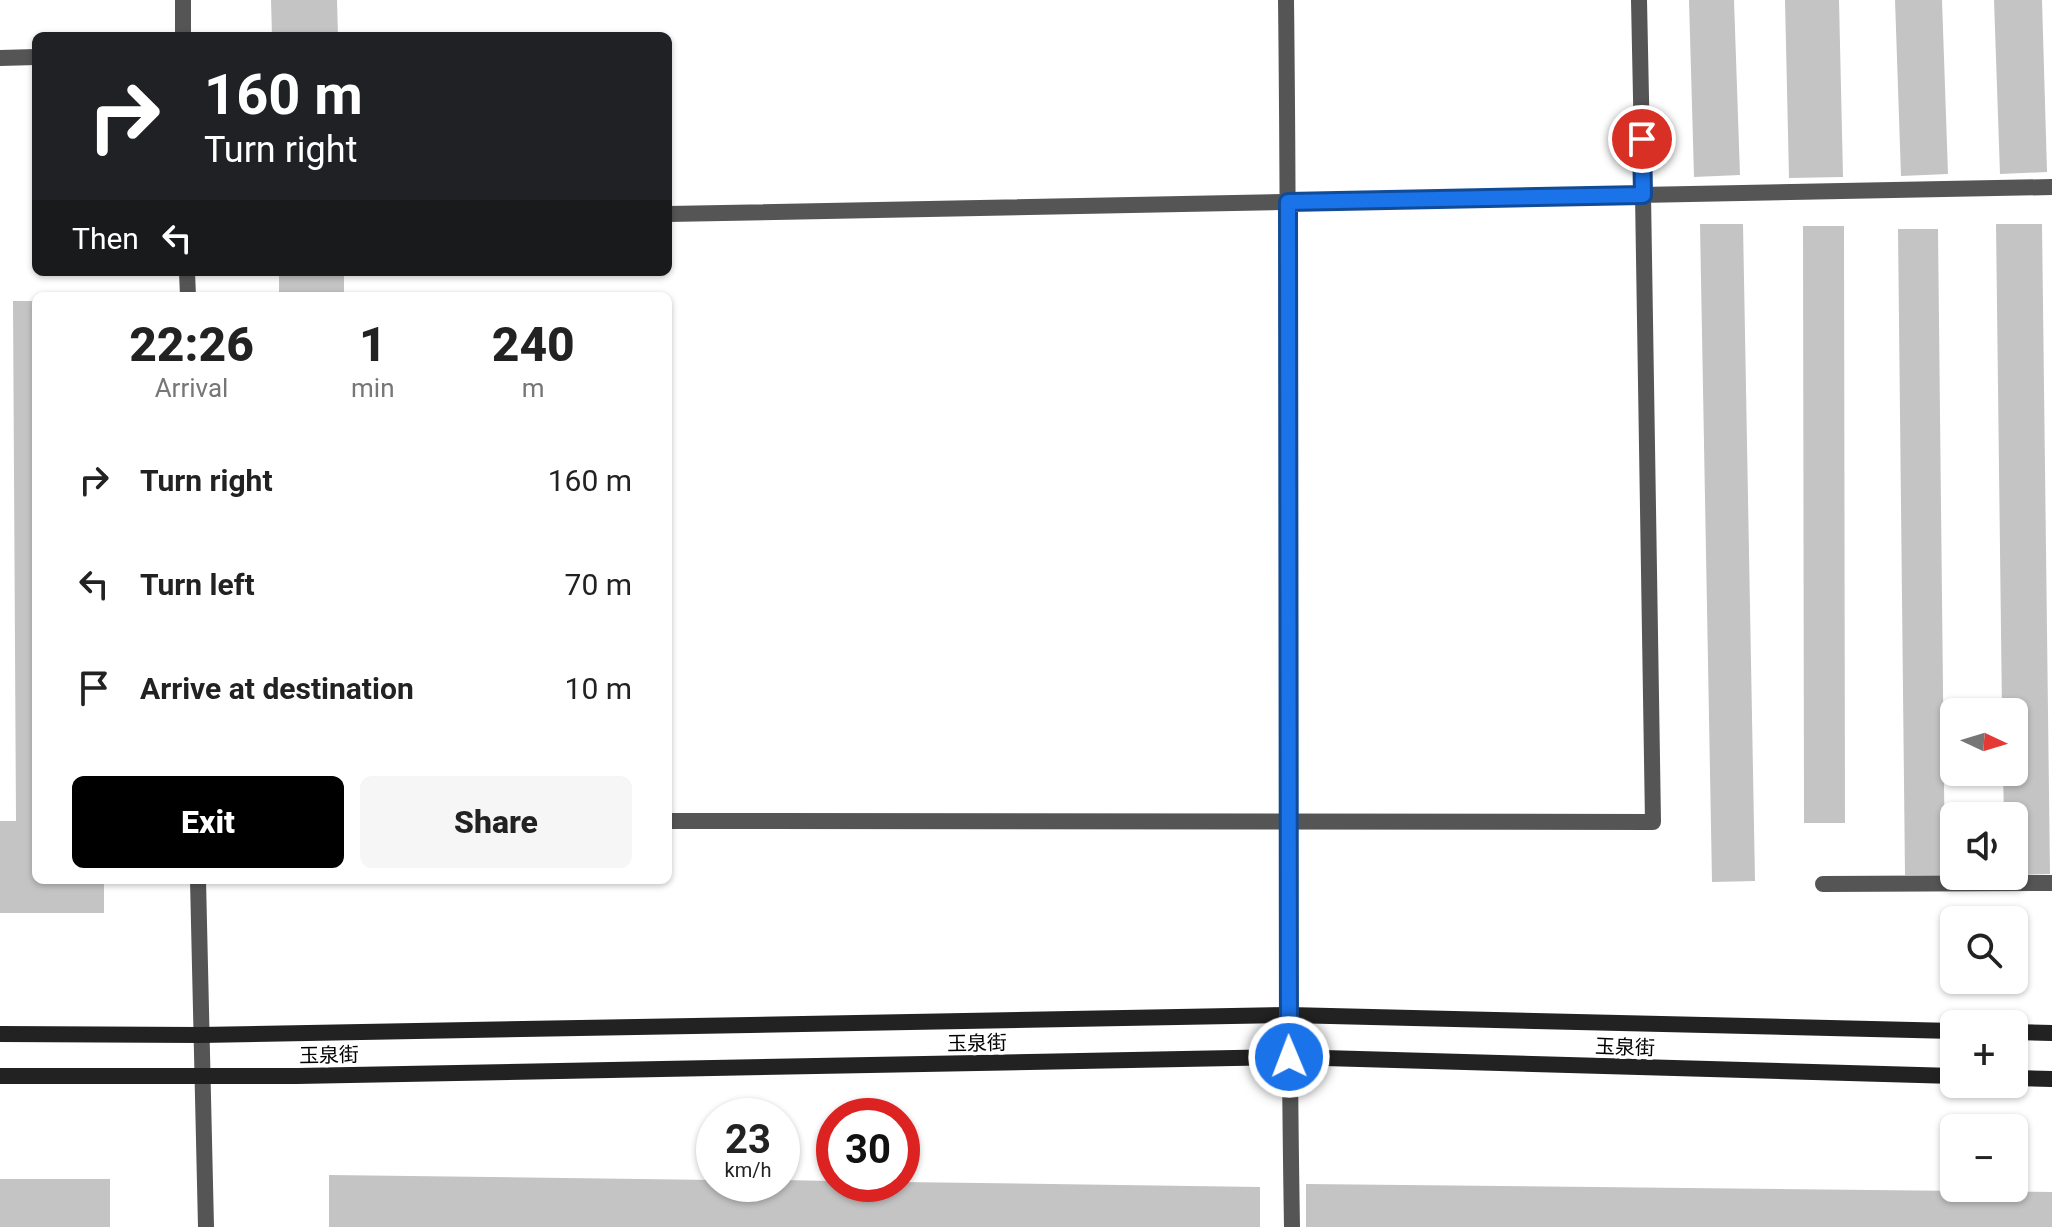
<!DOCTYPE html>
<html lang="en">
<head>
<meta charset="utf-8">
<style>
	:root { --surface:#fff; --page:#f6f6f6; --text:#222; --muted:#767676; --accent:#000 }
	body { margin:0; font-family:Roboto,"Noto Sans SC",sans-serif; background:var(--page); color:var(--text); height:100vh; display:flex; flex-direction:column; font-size:30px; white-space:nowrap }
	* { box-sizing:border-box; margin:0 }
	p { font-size:26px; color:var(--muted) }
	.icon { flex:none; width:44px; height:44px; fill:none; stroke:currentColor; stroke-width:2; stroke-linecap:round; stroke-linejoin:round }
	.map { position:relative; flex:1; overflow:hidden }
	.panel { position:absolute; left:32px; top:292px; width:640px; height:592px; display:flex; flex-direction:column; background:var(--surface); border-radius:12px; box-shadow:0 2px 6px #0004 }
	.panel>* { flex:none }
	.banner { position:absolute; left:32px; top:32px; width:640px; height:244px; border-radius:12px; box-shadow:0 2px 6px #0004; background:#202124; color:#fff; overflow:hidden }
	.needle { width:52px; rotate:94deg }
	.buttons { position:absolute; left:1940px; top:698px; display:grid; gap:16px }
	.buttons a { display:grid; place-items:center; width:88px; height:88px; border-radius:12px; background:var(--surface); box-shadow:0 2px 6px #0004; font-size:40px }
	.speed { position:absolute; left:696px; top:1098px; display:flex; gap:16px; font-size:40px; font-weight:700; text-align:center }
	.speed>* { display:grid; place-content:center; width:104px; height:104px; border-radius:50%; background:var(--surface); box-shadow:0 2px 6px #0004; line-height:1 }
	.speed small { font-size:20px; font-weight:400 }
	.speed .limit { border:12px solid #d22; background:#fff; color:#111 }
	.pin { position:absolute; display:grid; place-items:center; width:68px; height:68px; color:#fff; margin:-34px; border:4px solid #fff; border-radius:50%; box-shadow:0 2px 8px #0007 }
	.me { position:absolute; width:88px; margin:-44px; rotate:359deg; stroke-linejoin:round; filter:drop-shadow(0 0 6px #0008) }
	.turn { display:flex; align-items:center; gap:28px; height:168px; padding:0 40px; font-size:36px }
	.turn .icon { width:104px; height:104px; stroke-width:2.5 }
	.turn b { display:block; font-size:56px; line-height:68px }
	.then { display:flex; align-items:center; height:76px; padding:0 40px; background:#0003; gap:16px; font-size:30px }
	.eta { display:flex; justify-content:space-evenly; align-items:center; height:136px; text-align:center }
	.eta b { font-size:48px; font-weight:800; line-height:56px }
	.action { display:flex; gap:16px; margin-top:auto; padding:16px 40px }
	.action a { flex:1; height:92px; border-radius:12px; background:var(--accent); color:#fff; font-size:32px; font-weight:800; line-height:92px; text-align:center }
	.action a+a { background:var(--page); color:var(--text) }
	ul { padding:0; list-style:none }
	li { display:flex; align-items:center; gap:24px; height:104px; padding:0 40px }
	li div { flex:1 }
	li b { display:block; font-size:30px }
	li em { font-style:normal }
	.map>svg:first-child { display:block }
</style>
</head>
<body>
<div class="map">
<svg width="2052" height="1227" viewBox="0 0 2052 1227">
	<rect width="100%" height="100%" fill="#fff"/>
	<g fill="#c4c4c4">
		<polygon points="271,0 337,0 338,36 272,36"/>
		<polygon points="1689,0 1734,0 1740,175 1694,177"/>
		<polygon points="1785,0 1839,0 1843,177 1789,178"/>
		<polygon points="1895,0 1942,0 1948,174 1901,176"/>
		<polygon points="1994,0 2042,0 2047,172 2000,174"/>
		<polygon points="1700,224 1743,224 1755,881 1712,882"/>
		<polygon points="1996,224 2042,224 2050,874 2014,875 2014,816 2004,816 2003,772 2014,772 2014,712 2002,712"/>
		<polygon points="1803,226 1844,226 1845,823 1804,823"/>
		<polygon points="1898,229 1938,229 1945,875 1905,875"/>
		<rect x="279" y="272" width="65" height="24"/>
		<polygon points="13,301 36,301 36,880 104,880 104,913 0,913 0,821 16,821"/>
		<polygon points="329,1175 714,1180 714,1184 782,1184 782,1180 834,1181 834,1184 902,1184 902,1182 1260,1187 1260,1227 329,1227"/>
		<rect x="0" y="1179" width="110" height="48"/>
		<polygon points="1306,1184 2052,1192 2052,1227 1306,1227"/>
	</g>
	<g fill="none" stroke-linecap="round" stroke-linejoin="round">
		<polyline stroke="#555" stroke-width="16" points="1823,884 2052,883"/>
		<g stroke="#555" stroke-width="16">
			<path d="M 1286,0 C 1291,409 1285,818 1292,1227"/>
			<polyline points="0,58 36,57"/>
			<polyline points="668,214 2052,187"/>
			<polyline points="668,821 1653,822 1643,195 1639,0"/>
		</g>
		<g stroke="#555" stroke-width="16">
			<polyline points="183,0 183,36"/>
			<polyline points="187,272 188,296"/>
			<polyline points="198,880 206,1227"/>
		</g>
		<g stroke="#222" stroke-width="16">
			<polyline points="2014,1032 2052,1033"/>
			<polyline points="0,1034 200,1035 1289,1015 1954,1031"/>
			<polyline points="0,1076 297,1076 1289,1057 1954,1076"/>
			<polyline points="2014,1078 2052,1079"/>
		</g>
	</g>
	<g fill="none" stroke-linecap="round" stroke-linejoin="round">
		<g stroke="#114b97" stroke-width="20">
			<polyline id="route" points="1289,1057 1288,202 1643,195 1642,139"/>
		</g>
		<use href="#route" stroke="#1a73e8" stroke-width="14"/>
	</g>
	<g text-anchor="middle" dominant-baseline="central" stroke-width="7" stroke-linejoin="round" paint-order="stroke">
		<g font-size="20" fill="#000" stroke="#fff">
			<text transform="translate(977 1043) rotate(-1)">玉泉街</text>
			<text transform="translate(1625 1047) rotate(2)">玉泉街</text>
			<text transform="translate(329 1055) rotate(-1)">玉泉街</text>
		</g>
	</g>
</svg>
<div class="buttons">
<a><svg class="needle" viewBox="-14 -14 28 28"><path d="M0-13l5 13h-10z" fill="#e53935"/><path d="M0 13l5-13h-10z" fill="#767676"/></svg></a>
<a><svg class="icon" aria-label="sound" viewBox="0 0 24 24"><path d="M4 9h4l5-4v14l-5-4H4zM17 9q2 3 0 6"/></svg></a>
<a><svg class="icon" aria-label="search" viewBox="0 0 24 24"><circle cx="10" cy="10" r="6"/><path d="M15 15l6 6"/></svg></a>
<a>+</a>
<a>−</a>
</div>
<div class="speed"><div>23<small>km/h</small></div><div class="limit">30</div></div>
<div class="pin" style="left:1642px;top:139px;background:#d93025"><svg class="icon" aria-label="arrive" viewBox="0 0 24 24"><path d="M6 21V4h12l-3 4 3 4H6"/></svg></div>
<svg class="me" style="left:1289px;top:1057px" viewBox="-20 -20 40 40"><circle r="17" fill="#1a73e8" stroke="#fff" stroke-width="3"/><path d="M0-11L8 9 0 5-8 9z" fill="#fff"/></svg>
<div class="banner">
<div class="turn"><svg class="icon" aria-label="right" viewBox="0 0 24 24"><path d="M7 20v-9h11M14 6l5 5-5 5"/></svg><div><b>160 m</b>Turn right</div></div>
<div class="then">Then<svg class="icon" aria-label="left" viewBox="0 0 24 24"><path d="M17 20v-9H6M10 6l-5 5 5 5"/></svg></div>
</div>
<section class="panel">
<div class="eta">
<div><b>22:26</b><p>Arrival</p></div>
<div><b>1</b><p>min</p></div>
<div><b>240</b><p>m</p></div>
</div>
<ul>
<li><svg class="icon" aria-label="right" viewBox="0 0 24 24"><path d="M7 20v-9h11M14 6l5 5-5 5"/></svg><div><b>Turn right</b></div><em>160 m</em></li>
<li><svg class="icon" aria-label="left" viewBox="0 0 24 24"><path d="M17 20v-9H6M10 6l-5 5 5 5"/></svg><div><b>Turn left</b></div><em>70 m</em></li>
<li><svg class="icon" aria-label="arrive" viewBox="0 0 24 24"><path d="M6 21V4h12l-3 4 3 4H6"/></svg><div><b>Arrive at destination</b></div><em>10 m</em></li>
</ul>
<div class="action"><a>Exit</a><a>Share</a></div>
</section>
</div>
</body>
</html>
